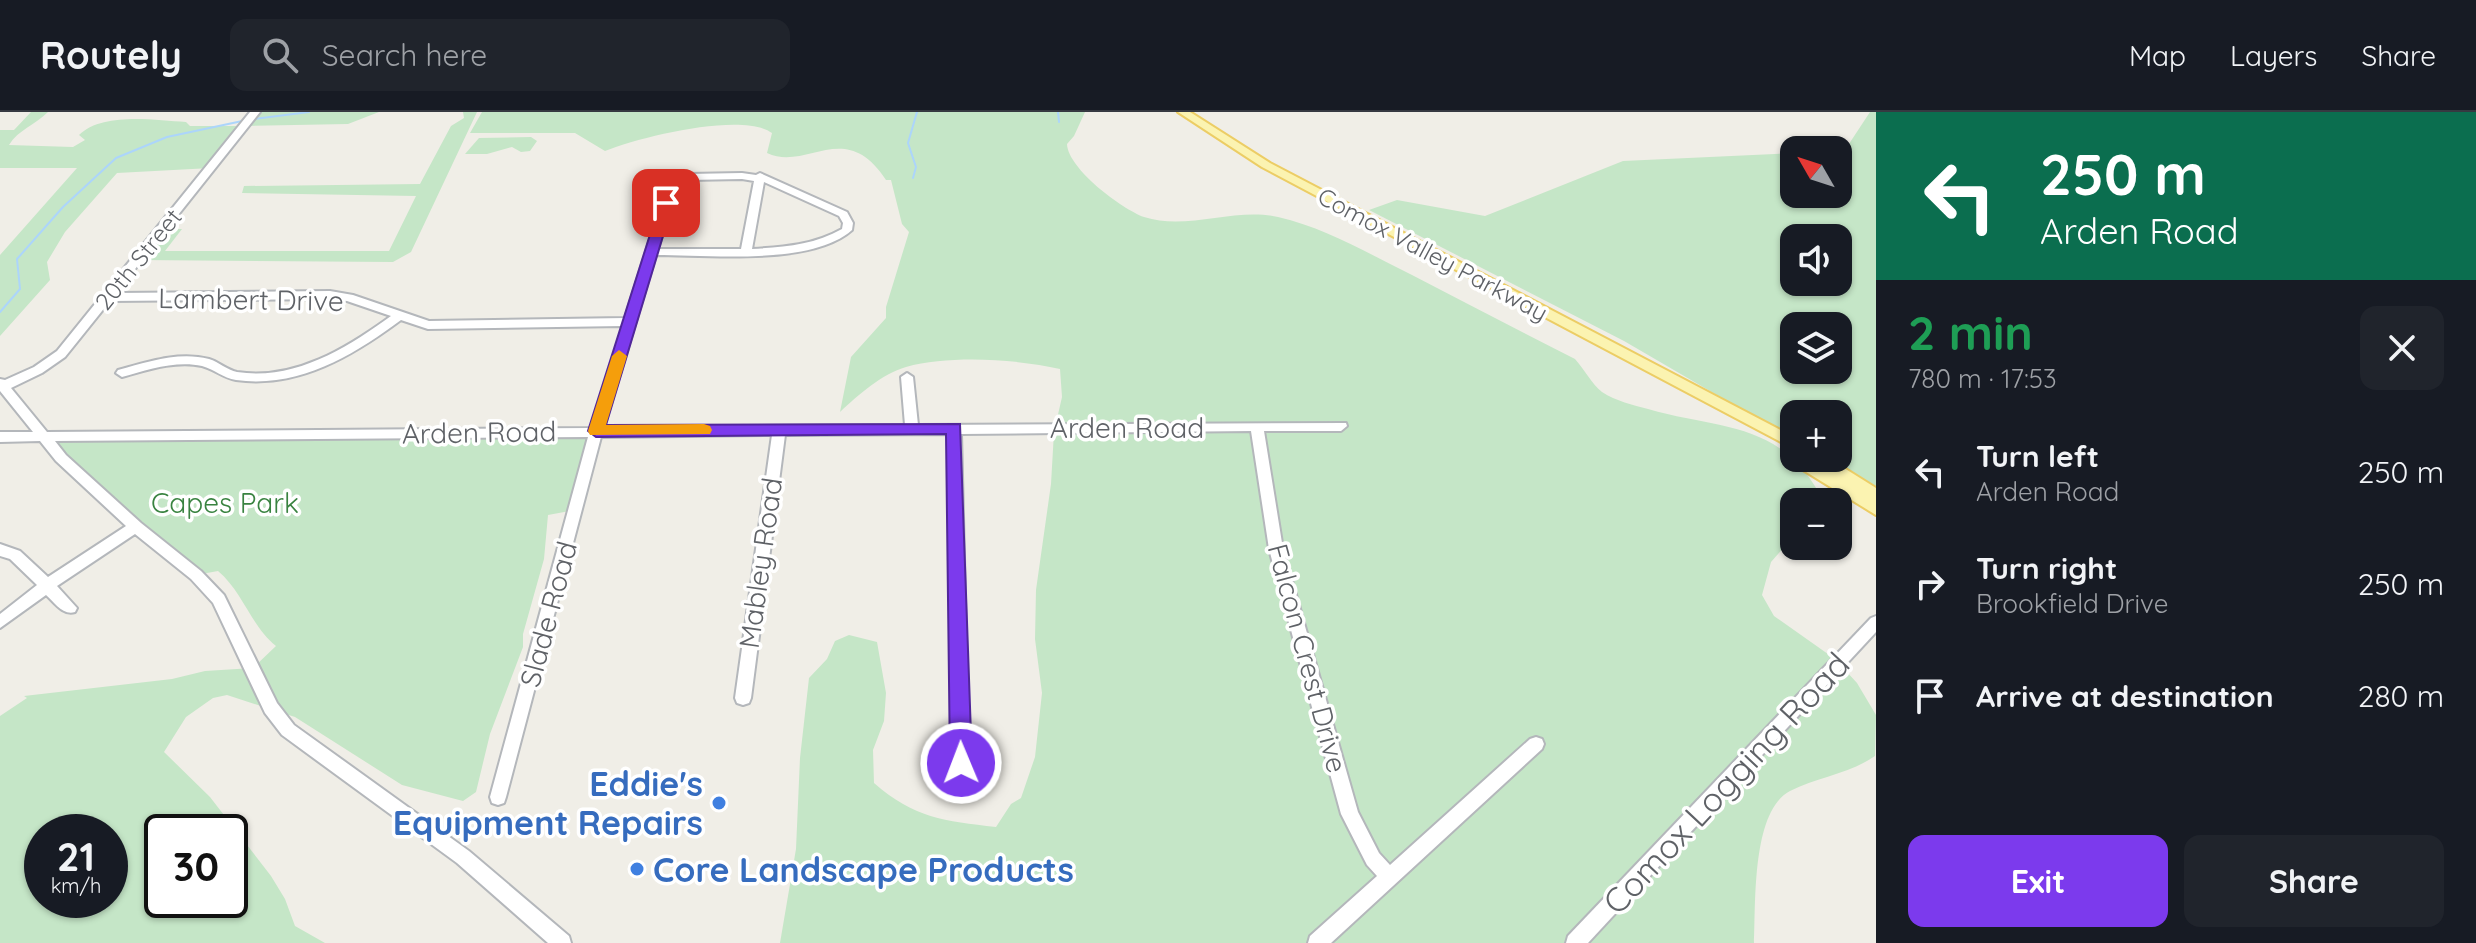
<!DOCTYPE html>
<html lang="en">
<head>
<meta charset="utf-8">
<style>
	:root { --surface:#171b24; --page:#20242c; --text:#f1f3f6; --muted:#9ea1a6; --line:#363941; --accent:#7c3aed }
	body { margin:0; font-family:Quicksand,sans-serif; background:var(--page); color:var(--text); height:100vh; display:flex; flex-direction:column; font-size:30px; white-space:nowrap }
	* { box-sizing:border-box; margin:0 }
	p { font-size:26px; color:var(--muted) }
	.icon { flex:none; width:44px; height:44px; fill:none; stroke:currentColor; stroke-width:2; stroke-linecap:round; stroke-linejoin:round }
	.map { position:relative; flex:1; overflow:hidden }
	.details { display:flex; flex-direction:column; background:var(--surface); width:600px }
	.details>* { flex:none }
	.guide { background:#0b6e4f; color:#fff; overflow:hidden }
	.needle { width:52px; rotate:309deg }
	.buttons { position:absolute; left:1780px; top:24px; display:grid; gap:16px }
	.buttons a { display:grid; place-items:center; width:72px; height:72px; border-radius:16px; background:var(--surface); box-shadow:0 2px 6px #0004; font-size:40px }
	.speed { position:absolute; left:24px; top:702px; display:flex; gap:16px; font-size:40px; font-weight:700; text-align:center }
	.speed>* { display:grid; place-content:center; width:104px; height:104px; border-radius:50%; background:var(--surface); box-shadow:0 2px 6px #0004; line-height:1 }
	.speed small { font-size:20px; font-weight:400 }
	.speed .limit { border:4px solid #111; border-radius:12px; background:#fff; color:#111 }
	.pin { position:absolute; display:grid; place-items:center; width:68px; height:68px; color:#fff; margin:-34px; border-radius:16px; box-shadow:0 4px 12px #0006 }
	.me { position:absolute; width:88px; margin:-44px; rotate:359deg; stroke-linejoin:round; filter:drop-shadow(0 0 6px #0008) }
	.turn { display:flex; align-items:center; gap:28px; height:168px; padding:0 32px; font-size:36px }
	.turn .icon { width:104px; height:104px; stroke-width:2.5 }
	.turn b { display:block; font-size:56px; line-height:68px }
	.round { display:grid; place-items:center; flex:none; width:84px; height:84px; border-radius:16px; background:var(--page) }
	.head { display:flex; align-items:center; justify-content:space-between; height:136px; padding:0 32px }
	h1 { font-size:48px; font-weight:800; line-height:60px; color:#1e9e55 }
	.button { display:flex; gap:16px; margin-top:auto; padding:16px 32px }
	.button a { flex:1; height:92px; border-radius:16px; background:var(--accent); color:#fff; font-size:32px; font-weight:800; line-height:92px; text-align:center }
	.button a+a { background:var(--page); color:var(--text) }
	ul { padding:0; list-style:none }
	li { display:flex; align-items:center; gap:24px; height:112px; padding:0 32px }
	li div { flex:1 }
	li b { display:block; font-size:30px }
	li em { font-style:normal }
	header { display:flex; align-items:center; gap:48px; box-sizing:border-box; height:112px; padding:0 40px; background:var(--surface); border-bottom:2px solid var(--line) }
	header strong { font-size:38px }
	nav { display:flex; gap:44px; margin-inline-start:auto; font-size:28px }
	.search { width:560px; height:72px; background:var(--page); display:flex; align-items:center; gap:20px; box-sizing:border-box; padding:0 28px; border-radius:16px; color:var(--muted); font-size:30px }
	main { display:flex; flex:1; min-height:0 }
	.map>svg:first-child { display:block }
</style>
</head>
<body>
<header>
<strong>Routely</strong>
<div class="search"><svg class="icon" aria-label="search" viewBox="0 0 24 24"><circle cx="10" cy="10" r="6"/><path d="M15 15l6 6"/></svg>Search here</div>
<nav><a>Map</a><a>Layers</a><a>Share</a></nav>
</header>
<main>
<div class="map">
<svg width="1876" height="831" viewBox="0 0 1876 831">
	<rect width="100%" height="100%" fill="#f0eee7"/>
	<g fill="#c5e6c7" fill-rule="evenodd">
		<path d="M 31,0 L 48,0 C 35,13 18,18 9,33 L 73,35 L 85,28 L 79,23 C 103,0 153,8 186,10 L 190,14 L 244,14 L 255,0 L 379,0 L 348,12 L 244,14 L 211,56 L 117,61 L 65,120 L 47,150 L 50,168 L 0,224 L 0,143 L 77,56 L 0,56 L 0,18 L 14,18 Z"/>
		<polygon points="463,0 477,0 411,140 393,150 138,148 163,117 182,117 165,139 389,139 416,84 242,81 244,74 420,72 451,14 464,6"/>
		<path d="M 482,0 L 1085,0 L 1074,24 L 1067,32 C 1068,57 1122,97 1144,105 C 1187,119 1235,95 1278,105 C 1326,116 1367,141 1412,163 C 1466,191 1520,219 1575,247 C 1584,257 1592,272 1602,280 C 1616,289 1633,293 1648,297 C 1725,319 1782,308 1824,390 L 1794,390 L 1794,424 L 1771,450 L 1762,483 L 1774,504 L 1835,547 L 1857,571 L 1876,603 L 1875,644 C 1849,662 1818,665 1790,679 C 1751,699 1756,794 1754,831 L 780,831 L 796,737 L 800,646 L 809,566 L 827,547 L 835,529 L 849,523 L 877,530 L 886,581 L 884,609 L 873,638 L 874,671 C 914,706 944,709 996,715 L 1011,692 L 1021,686 L 1035,645 L 1042,581 L 1035,527 L 1036,478 L 1051,372 L 1054,320 L 1062,285 L 1060,257 C 1017,247 950,243 906,255 C 882,262 858,283 840,300 L 851,245 L 886,206 L 886,195 L 909,120 L 902,112 L 891,68 L 886,68 C 845,5 807,60 767,41 L 772,21 C 743,0 643,24 605,39 L 575,21 L 470,21 Z"/>
		<path d="M 1870,0 L 1876,0 L 1876,376 L 1825,346 L 1838,346 L 1838,302 L 1794,302 L 1794,328 L 1624,229 L 1369,98 L 1397,88 L 1485,104 L 1623,49 L 1794,41 L 1794,82 L 1838,82 L 1838,39 L 1845,38 ZM 1794,126 L 1838,126 L 1838,170 L 1794,170 ZM 1794,214 L 1838,214 L 1838,258 L 1794,258 Z"/>
		<polygon points="531,25 537,29 530,39 521,40 512,35 487,42 465,42 479,26"/>
		<path d="M 596,319 L 575,398 L 548,403 L 544,447 L 523,522 L 523,535 L 490,622 L 476,680 L 463,689 L 402,673 L 295,605 L 227,583 L 213,586 L 186,605 L 164,640 L 210,685 L 271,764 L 285,787 L 295,814 L 325,831 L 0,831 L 0,604 L 27,586 L 24,584 L 172,567 L 205,559 L 253,556 L 276,534 C 251,514 243,480 218,459 L 196,463 L 42,324 ZM 42,720 L 110,720 L 110,788 L 42,788 ZM 162,720 L 230,720 L 230,788 L 162,788 Z"/>
	</g>
	<g fill="none" stroke-linecap="round" stroke-linejoin="round">
		<g stroke="#acd5fb" stroke-width="2">
			<polyline points="1058,0 1059,10"/>
			<polyline points="913,66 916,55 908,31 917,0"/>
			<polyline points="0,200 20,177 17,147 63,95 116,46 167,25 247,8 309,0"/>
		</g>
		<g stroke="#b4b7bb" stroke-width="4">
			<g id="minor">
				<path d="M 250,0 L 260,0 L 116,181 L 330,179 L 353,183 L 429,209 L 625,206 L 666,76 L 674,66 L 688,62 L 742,61 L 756,63 L 760,61 L 847,100 L 853,111 L 852,118 C 812,154 708,143 656,143 L 604,315 L 905,313 L 901,265 L 907,261 L 913,265 L 918,313 L 1346,311 L 1347,314 L 1341,319 L 1264,319 L 1283,437 L 1358,700 L 1379,741 L 1390,753 L 1530,627 L 1536,625 L 1542,627 L 1544,632 L 1542,637 L 1331,831 L 1308,831 L 1310,824 L 1377,764 L 1367,753 L 1341,702 L 1269,437 L 1251,319 L 961,322 L 969,651 L 967,656 L 961,659 L 955,656 L 953,651 L 948,322 L 785,323 L 751,586 L 749,591 L 743,593 L 737,591 L 735,586 L 772,323 L 601,325 L 506,685 L 504,691 L 498,693 L 492,691 L 490,685 L 588,325 L 55,329 L 66,343 L 141,411 L 201,459 L 224,483 L 277,591 L 294,613 L 469,739 L 569,824 L 571,831 L 548,831 L 457,751 L 282,623 L 265,601 L 213,491 L 191,467 L 135,422 L 57,474 L 77,496 L 75,500 C 63,504 54,490 46,483 L 0,516 L 0,502 L 37,473 L 10,447 L 0,444 L 0,432 L 20,439 L 48,465 L 126,414 L 56,349 L 40,329 L 0,330 L 0,320 L 33,320 L 0,279 L 0,267 L 5,268 L 34,255 L 57,239 ZM 742,67 L 754,69 L 741,137 L 658,137 L 676,77 L 682,70 L 689,68 ZM 764,70 L 839,104 L 843,111 L 842,117 C 814,133 784,135 752,137 ZM 330,187 L 347,189 L 391,204 C 347,236 294,269 237,260 C 227,258 219,250 209,247 C 179,239 147,250 118,258 L 116,261 L 122,265 C 147,258 176,248 202,254 C 214,257 223,266 236,268 C 298,277 354,243 401,208 L 428,217 L 623,214 L 591,316 L 47,320 L 11,276 L 42,261 L 65,245 L 110,189 Z"/>
				<polygon points="1876,504 1876,520 1588,831 1566,831 1568,824 1871,506"/>
			</g>
		</g>
		<g stroke="#eccd65" stroke-width="4">
			<g id="major">
				<polygon points="1178,0 1190,0 1270,51 1794,325 1794,337 1262,55"/>
				<polygon points="1794,341 1794,346 1811,349 1809,346 1828,346 1876,376 1876,403 1790,350 1787,346"/>
			</g>
		</g>
		<use href="#minor" fill="#fff" fill-rule="evenodd"/>
		<use href="#major" fill="#fbf3b1" fill-rule="evenodd"/>
	</g>
	<polygon fill="#7c3aed" stroke="#51269a" stroke-width="2" points="666,87 673,91 606,313 960,312 972,651 969,658 961,661 953,658 950,651 946,322 596,325 588,319 660,91"/>
	<polygon fill="#f59e0b" points="619,238 627,244 606,313 704,312 710,314 712,318 710,322 590,323 588,319 612,244"/>
	<g fill="#3f7fe0" stroke="#fff" stroke-width="3">
		<circle cx="719" cy="691" r="8"/>
		<circle cx="637" cy="757" r="8"/>
	</g>
	<g text-anchor="middle" dominant-baseline="central" stroke-width="7" stroke-linejoin="round" paint-order="stroke">
		<g font-size="24" fill="#5f6267" stroke="#fff">
			<text transform="translate(1433 142) rotate(28)">Comox Valley Parkway</text>
			<text transform="translate(138 147) rotate(-51)">20th Street</text>
		</g>
		<g font-size="28" fill="#5f6267" stroke="#fff">
			<text transform="translate(251 187) rotate(1)">Lambert Drive</text>
			<text x="1127" y="315">Arden Road</text>
			<text transform="translate(479 320) rotate(-1)">Arden Road</text>
			<text transform="translate(760 451) rotate(-82)">Mabley Road</text>
			<text transform="translate(548 502) rotate(-75)">Slade Road</text>
			<text transform="translate(1308 546) rotate(75)">Falcon Crest Drive</text>
		</g>
		<g font-size="28" fill="#398340" stroke="#fff">
			<text x="225" y="390">Capes Park</text>
		</g>
		<g font-size="34" font-weight="bold" fill="#366cbe" stroke="#fff" text-anchor="end">
			<text x="703" y="671">Eddie's<tspan x="703" dy="39">Equipment Repairs</tspan></text>
			<text x="653" y="757" text-anchor="start">Core Landscape Products</text>
		</g>
		<g font-size="34" fill="#5f6267" stroke="#fff">
			<text transform="translate(1726 671) rotate(-47)">Comox Logging Road</text>
		</g>
	</g>
</svg>
<div class="buttons">
<a><svg class="needle" viewBox="-14 -14 28 28"><path d="M0-13l5 13h-10z" fill="#e53935"/><path d="M0 13l5-13h-10z" fill="#9ea1a6"/></svg></a>
<a><svg class="icon" aria-label="sound" viewBox="0 0 24 24"><path d="M4 9h4l5-4v14l-5-4H4zM17 9q2 3 0 6"/></svg></a>
<a><svg class="icon" aria-label="layers" viewBox="0 0 24 24"><path d="M12 4l9 5-9 5-9-5zM3 14l9 5 9-5"/></svg></a>
<a>+</a>
<a>−</a>
</div>
<div class="speed"><div>21<small>km/h</small></div><div class="limit">30</div></div>
<div class="pin" style="left:666px;top:91px;background:#d93025"><svg class="icon" aria-label="arrive" viewBox="0 0 24 24"><path d="M6 21V4h12l-3 4 3 4H6"/></svg></div>
<svg class="me" style="left:961px;top:651px" viewBox="-20 -20 40 40"><circle r="17" fill="#7c3aed" stroke="#fff" stroke-width="3"/><path d="M0-11L8 9 0 5-8 9z" fill="#fff"/></svg>
</div>
<section class="details">
<div class="guide">
<div class="turn"><svg class="icon" aria-label="left" viewBox="0 0 24 24"><path d="M17 20v-9H6M10 6l-5 5 5 5"/></svg><div><b>250 m</b>Arden Road</div></div>
</div>
<div class="head"><div><h1>2 min</h1><p>780 m · 17:53</p></div><a class="round"><svg class="icon" aria-label="close" viewBox="0 0 24 24"><path d="M6 6l12 12M18 6L6 18"/></svg></a></div>
<ul>
<li><svg class="icon" aria-label="left" viewBox="0 0 24 24"><path d="M17 20v-9H6M10 6l-5 5 5 5"/></svg><div><b>Turn left</b><p>Arden Road</p></div><em>250 m</em></li>
<li><svg class="icon" aria-label="right" viewBox="0 0 24 24"><path d="M7 20v-9h11M14 6l5 5-5 5"/></svg><div><b>Turn right</b><p>Brookfield Drive</p></div><em>250 m</em></li>
<li><svg class="icon" aria-label="arrive" viewBox="0 0 24 24"><path d="M6 21V4h12l-3 4 3 4H6"/></svg><div><b>Arrive at destination</b></div><em>280 m</em></li>
</ul>
<div class="button"><a>Exit</a><a>Share</a></div>
</section>
</main>
</body>
</html>
